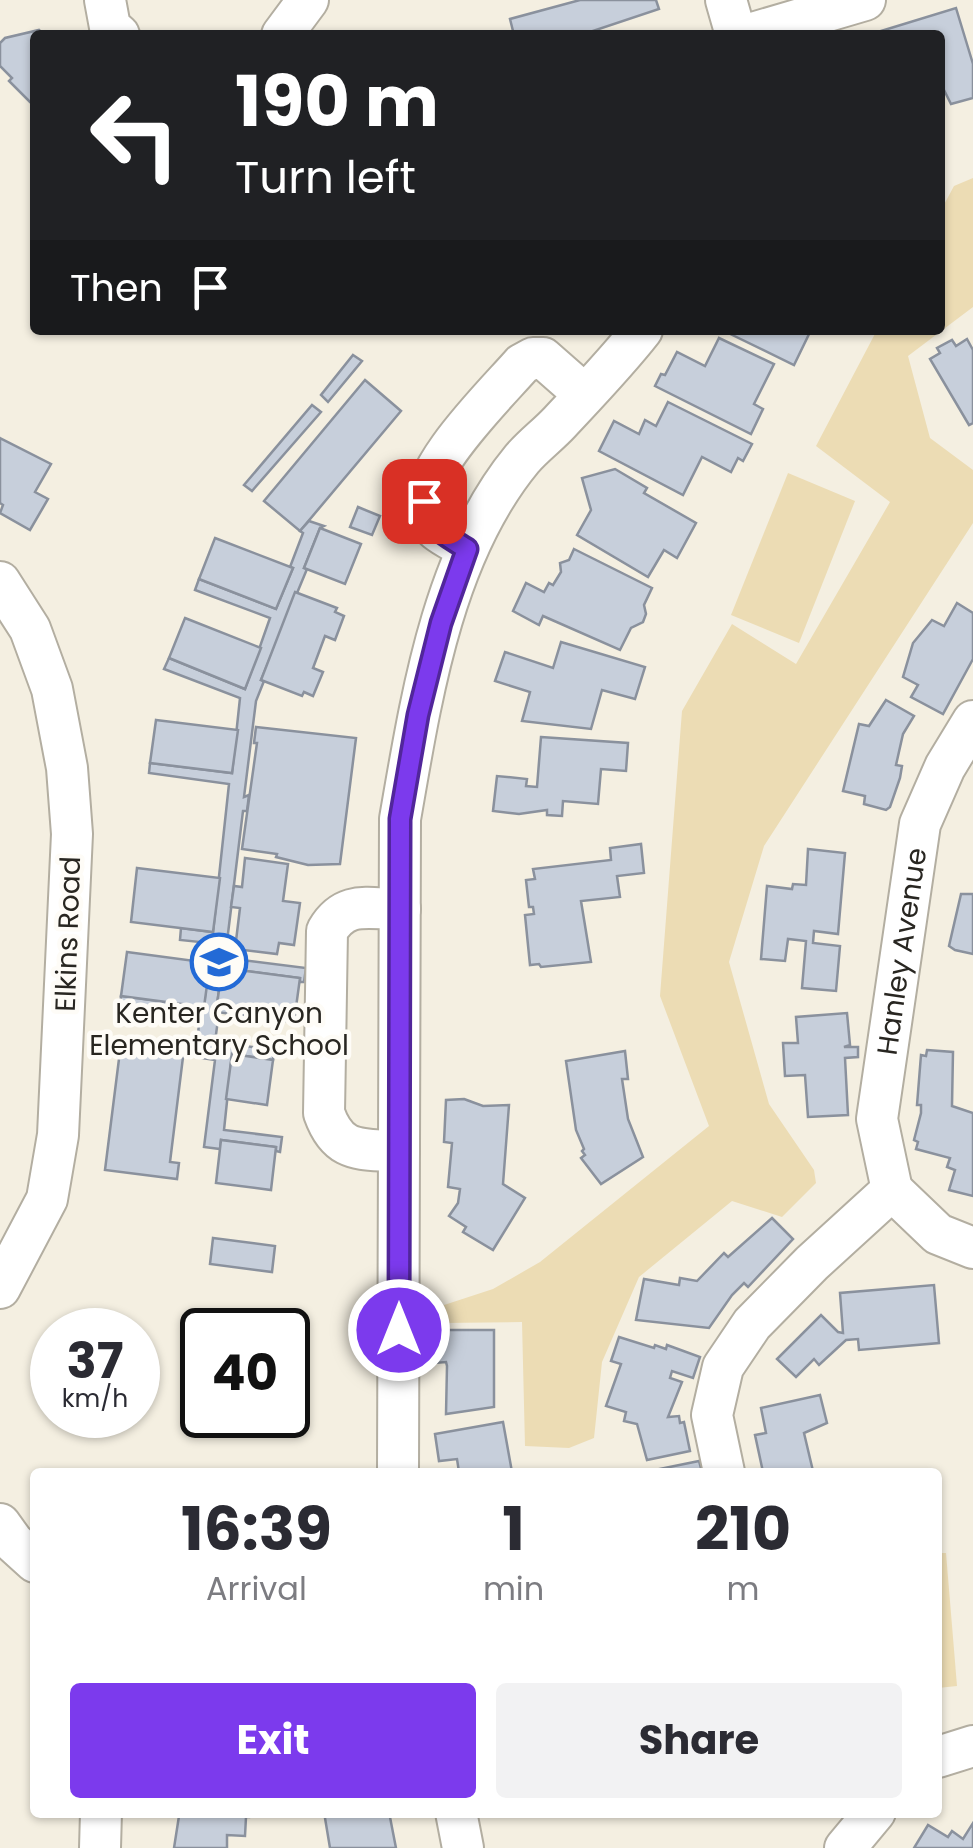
<!DOCTYPE html>
<html lang="en">
<head>
<meta charset="utf-8">
<style>
	:root { --surface:#fff; --page:#f2f2f3; --text:#2b2b33; --muted:#7c7c81; --accent:#7c3aed }
	body { margin:0; font-family:Poppins,sans-serif; background:var(--page); color:var(--text); height:100vh; display:flex; flex-direction:column; font-size:38px; white-space:nowrap }
	* { box-sizing:border-box; margin:0 }
	p { font-size:32px; color:var(--muted) }
	.icon { flex:none; width:55px; height:55px; fill:none; stroke:currentColor; stroke-width:2; stroke-linecap:round; stroke-linejoin:round }
	.map { position:relative; flex:1; overflow:hidden }
	.details { position:absolute; left:30px; top:1468px; width:912px; height:350px; display:flex; flex-direction:column; background:var(--surface); border-radius:10px; box-shadow:0 2px 8px #0004 }
	.details>* { flex:none }
	.banner { position:absolute; left:30px; top:30px; width:915px; height:305px; border-radius:10px; box-shadow:0 2px 8px #0004; background:#202124; color:#fff; overflow:hidden }
	.speed { position:absolute; left:30px; top:1308px; display:flex; gap:20px; font-size:50px; font-weight:700; text-align:center }
	.speed>* { display:grid; place-content:center; width:130px; height:130px; border-radius:50%; background:var(--surface); box-shadow:0 2px 8px #0004; line-height:1 }
	.speed small { font-size:25px; font-weight:400 }
	.speed .limit { border:5px solid #111; border-radius:15px; background:#fff; color:#111 }
	.pin { position:absolute; display:grid; place-items:center; width:85px; height:85px; color:#fff; margin:-42px; border-radius:20px; box-shadow:0 5px 15px #0006 }
	.me { position:absolute; width:110px; margin:-55px; rotate:0deg; stroke-linejoin:round; filter:drop-shadow(0 0 8px #0008) }
	.turn { display:flex; align-items:center; gap:35px; height:210px; padding:0 40px; font-size:45px }
	.turn .icon { width:130px; height:130px; stroke-width:2.5 }
	.turn b { display:block; font-size:70px; line-height:85px }
	.then { display:flex; align-items:center; height:95px; padding:0 40px; background:#0003; gap:20px; font-size:38px }
	.eta { display:flex; justify-content:space-evenly; align-items:center; height:170px; text-align:center }
	.eta b { font-size:60px; font-weight:700; line-height:70px }
	.button { display:flex; gap:20px; margin-top:auto; padding:20px 40px }
	.button a { flex:1; height:115px; border-radius:10px; background:var(--accent); color:#fff; font-size:40px; font-weight:700; line-height:115px; text-align:center }
	.button a+a { background:var(--page); color:var(--text) }
	.map>svg:first-child { display:block }
</style>
</head>
<body>
<div class="map">
<svg width="973" height="1848" viewBox="0 0 973 1848">
	<rect width="100%" height="100%" fill="#f4efe1"/>
	<g fill="#ecdcb4">
		<polygon points="973,178 973,307 908,356 930,438 973,470 973,523 764,846 729,962 769,1104 814,1170 816,1183 782,1217 732,1201 639,1277 602,1362 594,1438 569,1448 525,1446 522,1322 441,1323 441,1306 493,1289 540,1262 709,1126 660,996 682,711 732,624 796,664 890,502 816,446 877,330 940,330 940,212 954,186"/>
		<polygon points="788,473 855,501 799,643 731,615"/>
		<polygon points="938,1553 946,1553 957,1686 938,1688"/>
	</g>
	<g fill="#c7cfdb" stroke="#8a919d" stroke-width="2.5">
		<polygon points="580,0 656,0 659,9 581,35 514,35 510,19"/>
		<polygon points="956,8 973,64 973,98 951,104 940,82 940,35 868,35"/>
		<polygon points="39,30 44,35 35,35 35,100 30,102 9,81 12,78 0,66 0,43 5,38"/>
		<polygon points="722,330 811,330 794,365"/>
		<polygon points="719,338 774,364 754,404 763,409 751,434 655,386 661,374 665,375 677,352 705,366"/>
		<polygon points="967,339 973,350 973,423 969,425 930,359 940,353 937,348 952,340 956,346"/>
		<polygon points="353,355 362,361 328,402 321,395"/>
		<polygon points="365,380 401,411 300,531 264,501"/>
		<polygon points="668,402 752,444 743,461 738,458 731,472 702,457 683,495 599,451 614,421 639,434 645,420 656,426"/>
		<polygon points="312,405 321,412 252,491 244,485"/>
		<polygon points="0,438 51,464 35,492 48,499 30,530 0,513 3,505 0,503"/>
		<polygon points="615,469 647,488 644,493 696,523 677,558 664,550 648,577 577,535 591,510 582,478"/>
		<polygon points="358,507 380,516 372,535 350,527"/>
		<polygon points="309,521 324,526 320,528 304,568 307,569 261,680 264,681 256,701 244,797 249,795 247,811 243,811 225,958 306,968 304,982 300,982 300,978 222,968 216,1012 219,1012 215,1042 274,1050 273,1060 232,1054 224,1130 282,1137 280,1152 276,1151 276,1147 221,1140 220,1149 204,1147 215,1060 195,1057 200,1017 120,1006 121,996 204,1007 210,943 180,940 181,928 213,932 229,784 149,773 150,763 232,773 240,698 164,669 169,658 245,689 270,618 195,590 199,579 276,609 293,568 290,567 303,533 300,531"/>
		<polygon points="320,528 361,544 345,584 304,568"/>
		<polygon points="215,538 293,568 276,609 199,579"/>
		<polygon points="574,549 652,588 644,605 646,614 643,622 631,628 620,650 543,616 539,625 513,611 526,583 544,592 549,583 553,585 561,572 560,563 569,560"/>
		<polygon points="295,592 337,608 335,612 344,616 335,640 325,636 313,668 323,672 313,696 304,692 302,696 261,680"/>
		<polygon points="957,603 973,613 973,659 943,714 911,697 918,685 903,677 913,643 932,620 944,626"/>
		<polygon points="185,618 261,648 245,689 169,658"/>
		<polygon points="561,642 645,667 635,699 602,690 591,729 522,721 530,692 495,681 505,652 553,668"/>
		<polygon points="886,700 914,716 903,734 896,765 902,766 900,778 890,807 886,810 864,804 865,796 843,791 859,724 869,726"/>
		<polygon points="156,720 238,730 232,773 150,763"/>
		<polygon points="256,727 356,738 340,864 308,865 276,857 277,854 242,849 257,743 254,743"/>
		<polygon points="541,737 628,743 626,771 601,769 598,804 563,801 562,816 547,815 547,810 519,814 493,811 497,776 527,779 526,786 537,787"/>
		<polygon points="641,844 644,873 617,876 620,897 581,901 591,962 541,967 539,964 530,965 525,915 534,914 533,907 529,907 526,880 535,879 533,869 611,860 610,848"/>
		<polygon points="808,849 845,853 838,934 814,931 813,943 840,946 836,991 802,988 806,941 788,939 785,961 761,959 767,886 792,889 793,884 806,885"/>
		<polygon points="245,858 288,864 283,901 300,903 294,945 279,943 277,954 235,949 240,908 231,907 234,886 242,887"/>
		<polygon points="137,868 220,878 213,932 131,922"/>
		<polygon points="961,894 973,894 973,954 955,950 949,946"/>
		<polygon points="127,952 210,963 204,1007 121,996"/>
		<polygon points="222,968 300,978 294,1022 216,1012"/>
		<polygon points="847,1013 850,1045 844,1047 858,1047 858,1057 845,1058 848,1115 808,1117 805,1075 785,1076 783,1043 798,1043 796,1017"/>
		<polygon points="163,1038 185,1041 170,1162 179,1163 177,1179 105,1170 121,1043 161,1049"/>
		<polygon points="927,1050 953,1052 952,1106 973,1113 973,1196 949,1190 955,1170 947,1167 950,1158 916,1149 918,1142 914,1140 921,1113 921,1105 917,1105 921,1055 926,1056"/>
		<polygon points="625,1051 628,1079 622,1079 628,1119 643,1157 601,1184 581,1158 585,1155 582,1151 584,1149 576,1130 566,1061"/>
		<polygon points="232,1054 273,1060 267,1105 226,1099"/>
		<polygon points="464,1099 483,1106 509,1105 503,1184 525,1198 493,1250 463,1232 466,1227 449,1216 458,1203 460,1189 448,1187 452,1143 444,1142 446,1100"/>
		<polygon points="221,1140 276,1147 271,1190 216,1183"/>
		<polygon points="772,1218 793,1239 748,1287 744,1283 732,1295 709,1328 636,1320 644,1279 679,1285 680,1278 697,1281 724,1253 728,1257"/>
		<polygon points="213,1238 275,1246 272,1272 210,1264"/>
		<polygon points="934,1285 939,1343 859,1350 858,1339 846,1340 819,1365 814,1359 796,1377 777,1359 821,1315 838,1332 843,1333 840,1293"/>
		<polygon points="445,1330 494,1330 494,1407 446,1414 447,1366 446,1362 435,1363 435,1333"/>
		<polygon points="619,1337 654,1348 655,1345 666,1349 667,1345 700,1357 693,1378 672,1371 670,1378 682,1382 668,1417 679,1416 680,1423 684,1422 690,1451 647,1460 637,1424 624,1421 626,1412 606,1406 621,1364 611,1361"/>
		<polygon points="820,1395 827,1423 804,1433 813,1471 763,1472 755,1435 766,1433 761,1408"/>
		<polygon points="503,1422 512,1472 459,1472 457,1459 439,1461 435,1434"/>
		<polygon points="699,1461 702,1472 645,1472"/>
		<polygon points="154,1812 249,1812 249,1817 246,1817 245,1836 227,1835 227,1848 174,1848 179,1816"/>
		<polygon points="324,1812 389,1812 396,1848 330,1848"/>
		<polygon points="973,1823 973,1848 914,1848 928,1825 948,1837 952,1831 963,1839"/>
	</g>
	<g fill="none" stroke-linecap="round" stroke-linejoin="round">
		<g stroke="#b3aea1" stroke-width="44">
			<g id="minor">
				<polyline points="105,0 110,27 119,35"/>
				<polyline points="726,0 736,35"/>
				<polyline points="282,35 308,0"/>
				<polyline points="746,35 865,0"/>
				<path d="M 467,549 C 454,540 429,531 425,514 C 414,473 496,394 522,364 L 533,358 L 543,358 L 584,394"/>
				<polyline points="0,582 30,629 52,689 67,768 72,834 58,1135 47,1199 0,1288"/>
				<path d="M 399,1152 C 361,1148 339,1155 324,1113 L 327,931 C 345,900 368,909 400,909"/>
				<path id="s1" d="M 892,1190 L 877,1119 L 920,824 L 945,767 L 973,721"/>
				<path d="M 398,1472 L 400,819 C 421,699 442,556 522,459 C 533,446 548,435 560,422 C 588,392 617,362 642,330"/>
				<polyline points="724,1472 712,1415 723,1367 752,1324 812,1263 892,1190 938,1234 973,1248"/>
				<polyline points="0,1524 13,1542 35,1562"/>
				<polyline points="938,1757 973,1746"/>
				<polyline points="456,1812 463,1848"/>
				<polyline points="100,1848 101,1812"/>
				<polyline points="845,1848 875,1812"/>
			</g>
		</g>
		<use href="#minor" stroke="#fff" stroke-width="40"/>
	</g>
	<g fill="none" stroke-linecap="round" stroke-linejoin="round">
		<g stroke="#51269a" stroke-width="25">
			<path id="route" d="M 399,1330 L 400,819 L 418,715 L 441,623 L 467,549 C 446,535 426,528 424,501"/>
		</g>
		<use href="#route" stroke="#7c3aed" stroke-width="18"/>
	</g>
	<defs>
		<g id="school-ring" transform="scale(2.875)"><circle r="9.5" fill="#fefcf7" stroke="#236ad6" stroke-width="1.5"/><path d="M0-5L7-2L0 1L-7-2ZM-4 1L0 2.5L4 1V4Q0 6-4 4Z" fill="#236ad6"/></g>
	</defs>
	<g fill-rule="evenodd">
		<use href="#school-ring" x="219" y="962"/>
	</g>
	<g text-anchor="middle" dominant-baseline="central" stroke-width="9" stroke-linejoin="round" paint-order="stroke">
		<g font-size="28" fill="#282621" stroke="#fefcf7">
			<text transform="translate(68 934) rotate(-88)">Elkins Road</text>
			<text stroke="none"><textPath href="#s1" startOffset="242">Hanley Avenue</textPath></text>
		</g>
		<g font-size="28" fill="#282621" stroke="#fefcf7">
			<text x="219" y="1013">Kenter Canyon<tspan x="219" dy="32">Elementary School</tspan></text>
		</g>
	</g>
</svg>
<div class="speed"><div>37<small>km/h</small></div><div class="limit">40</div></div>
<div class="pin" style="left:424px;top:501px;background:#d93025"><svg class="icon" aria-label="arrive" viewBox="0 0 24 24"><path d="M6 21V4h12l-3 4 3 4H6"/></svg></div>
<svg class="me" style="left:399px;top:1330px" viewBox="-20 -20 40 40"><circle r="17" fill="#7c3aed" stroke="#fff" stroke-width="3"/><path d="M0-11L8 9 0 5-8 9z" fill="#fff"/></svg>
<div class="banner">
<div class="turn"><svg class="icon" aria-label="left" viewBox="0 0 24 24"><path d="M17 20v-9H6M10 6l-5 5 5 5"/></svg><div><b>190 m</b>Turn left</div></div>
<div class="then">Then<svg class="icon" aria-label="arrive" viewBox="0 0 24 24"><path d="M6 21V4h12l-3 4 3 4H6"/></svg></div>
</div>
<section class="details">
<div class="eta">
<div><b>16:39</b><p>Arrival</p></div>
<div><b>1</b><p>min</p></div>
<div><b>210</b><p>m</p></div>
</div>
<div class="button"><a>Exit</a><a>Share</a></div>
</section>
</div>
</body>
</html>
